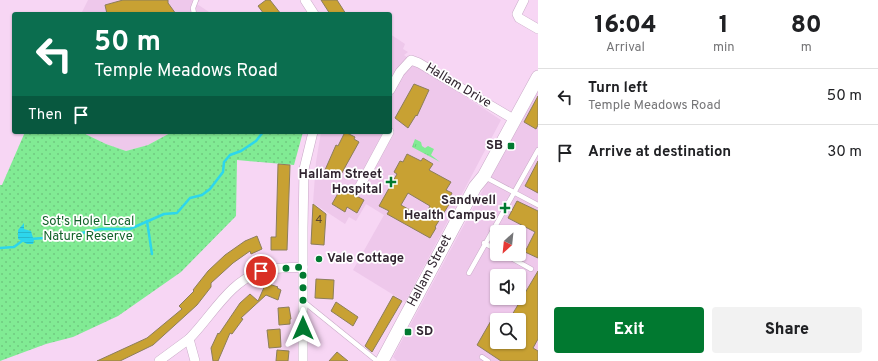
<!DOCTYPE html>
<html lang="en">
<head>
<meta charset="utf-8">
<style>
	:root { --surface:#fff; --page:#f2f2f2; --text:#202124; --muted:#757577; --line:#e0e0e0; --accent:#017930 }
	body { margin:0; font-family:Overpass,sans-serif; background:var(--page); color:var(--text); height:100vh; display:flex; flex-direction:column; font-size:15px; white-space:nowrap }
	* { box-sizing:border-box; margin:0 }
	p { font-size:13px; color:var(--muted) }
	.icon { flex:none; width:22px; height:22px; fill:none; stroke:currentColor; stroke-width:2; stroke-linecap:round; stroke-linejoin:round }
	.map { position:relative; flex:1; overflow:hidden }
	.sheet { display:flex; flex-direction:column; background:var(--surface); width:340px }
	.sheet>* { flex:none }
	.hud { position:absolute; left:12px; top:12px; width:380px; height:122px; border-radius:4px; box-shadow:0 1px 3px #0004; background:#0b6e4f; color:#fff; overflow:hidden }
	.needle { width:26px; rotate:207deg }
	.tools { position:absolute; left:490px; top:225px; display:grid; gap:8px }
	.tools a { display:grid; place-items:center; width:36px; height:36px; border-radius:4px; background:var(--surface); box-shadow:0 1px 3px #0004; font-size:20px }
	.pin { position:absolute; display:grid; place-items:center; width:34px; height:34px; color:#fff; margin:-17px; border:2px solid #fff; border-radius:50%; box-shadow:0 1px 4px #0007 }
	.me { position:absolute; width:44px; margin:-22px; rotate:0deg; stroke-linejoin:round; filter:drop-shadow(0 0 3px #0008) }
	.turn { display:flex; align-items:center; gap:14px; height:84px; padding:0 16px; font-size:18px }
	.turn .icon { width:52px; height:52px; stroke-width:2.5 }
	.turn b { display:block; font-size:28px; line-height:34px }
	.then { display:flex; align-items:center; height:38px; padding:0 16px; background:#0003; gap:8px; font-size:15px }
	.eta { display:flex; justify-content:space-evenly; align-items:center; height:68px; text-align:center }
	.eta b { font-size:24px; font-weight:800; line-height:28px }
	.button { display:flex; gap:8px; margin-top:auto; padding:8px 16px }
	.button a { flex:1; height:46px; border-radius:4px; background:var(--accent); color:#fff; font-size:16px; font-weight:800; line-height:46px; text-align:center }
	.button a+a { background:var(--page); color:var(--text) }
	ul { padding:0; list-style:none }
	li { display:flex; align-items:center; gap:12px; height:56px; padding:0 16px; border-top:1px solid var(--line) }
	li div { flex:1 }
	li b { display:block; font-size:15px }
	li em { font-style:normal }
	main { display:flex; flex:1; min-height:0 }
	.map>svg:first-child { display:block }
</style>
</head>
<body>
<main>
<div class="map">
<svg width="538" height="361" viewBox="0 0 538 361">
	<defs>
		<pattern id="grass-tufts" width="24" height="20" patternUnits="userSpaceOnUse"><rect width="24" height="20" fill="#81eb94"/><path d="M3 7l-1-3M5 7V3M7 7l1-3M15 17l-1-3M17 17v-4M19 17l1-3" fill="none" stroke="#70c980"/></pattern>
		<pattern id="park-dots" width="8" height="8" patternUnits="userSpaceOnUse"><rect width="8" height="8" fill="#81eb94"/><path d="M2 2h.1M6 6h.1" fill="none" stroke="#70c980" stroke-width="1.8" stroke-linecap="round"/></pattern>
		<pattern id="water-rules" width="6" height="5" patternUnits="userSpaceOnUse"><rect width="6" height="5" fill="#2dd6ec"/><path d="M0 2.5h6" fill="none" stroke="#28b8cb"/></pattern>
	</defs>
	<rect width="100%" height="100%" fill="#f7d6f4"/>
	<g fill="#eec8eb" fill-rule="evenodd">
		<polygon points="88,0 200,0 197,4 212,14 81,14"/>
		<polygon points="390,34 405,44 403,49 408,52 404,55 417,65 501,120 405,302 353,270 384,215 366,204 356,221 349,217 345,224 313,203 316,162 321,132 390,132"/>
		<path d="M 538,87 L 538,361 L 397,361 L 393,357 ZM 497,232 L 519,232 L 519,254 L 497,254 ZM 497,276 L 519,276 L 519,298 L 497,298 ZM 497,320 L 519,320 L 519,342 L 497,342 Z"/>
		<polygon points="81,132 172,132 148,145 126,151 106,144"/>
	</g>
	<polygon fill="url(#grass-tufts)" points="415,139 421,142 422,146 425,148 428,146 434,149 431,155 440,162 412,147"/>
	<polygon fill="url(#park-dots)" points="25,132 81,132 106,144 126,151 148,145 172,132 303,132 294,165 237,160 236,216 181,272 118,316 73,337 46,344 0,361 0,185 2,185"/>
	<polygon fill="url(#water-rules)" points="24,223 24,229 31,231 34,241 33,244 27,244 18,239 18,230"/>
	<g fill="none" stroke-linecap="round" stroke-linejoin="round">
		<g stroke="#2dd6ec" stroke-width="2.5">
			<polyline points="147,221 152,254"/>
			<polyline points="30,239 44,238 53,236 62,237 101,229 130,229 164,214 177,213 190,198 202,195 210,189 223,172 224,162 230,155 241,151 256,141 263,132"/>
			<polyline points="0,248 14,247 22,241"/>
		</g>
	</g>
	<g fill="#c8a133" stroke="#8c7e5b" fill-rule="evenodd">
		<polygon points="123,0 168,0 168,3 176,14 107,14 105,5"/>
		<polygon points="266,0 270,0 281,14 264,14 258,6"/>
		<polygon points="321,0 337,0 346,14 330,14"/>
		<polygon points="414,84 429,90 417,116 416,115 408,128 395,118"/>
		<polygon points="538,96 538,125 536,129 524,122"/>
		<polygon points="345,132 355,137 354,139 359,142 339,178 325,170 336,145 338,146"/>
		<path d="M 407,154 L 421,161 L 423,158 L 433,164 L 429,170 L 451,182 L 446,190 L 452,193 L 450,197 L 453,198 L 435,227 L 436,228 L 430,238 L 387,214 L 389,211 L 379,206 L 397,174 L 394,172 L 400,161 L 403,162 ZM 408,193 L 430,206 L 424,218 L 401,205 Z"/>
		<polygon points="538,161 538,193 525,186"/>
		<polygon points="278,164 290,165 287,250 271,250 271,237 276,237"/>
		<polygon points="341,188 364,200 357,213 347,207 345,212 332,204"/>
		<polygon points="517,201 538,211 538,258 525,252 535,232 508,218"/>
		<polygon points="313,204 326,214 324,245 311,244"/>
		<polygon points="257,236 262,249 251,254 250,251 233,263 211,283 211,287 197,305 153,345 120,361 97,361 147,338 182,309 179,306 194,291 193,290 208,271 225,255 245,241"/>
		<polygon points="538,271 538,339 533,348 538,351 538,361 501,361 477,345 492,319 497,323 497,342 519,342 519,320 509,320"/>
		<polygon points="316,279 334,280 333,299 315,298"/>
		<polygon points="266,283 278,287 277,288 281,290 278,300 266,295 241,318 243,319 232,334 230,333 218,361 213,361 211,348 218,333 219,334 240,303 250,294 258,301"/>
		<polygon points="393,296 402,301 372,352 365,346"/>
		<polygon points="336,302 358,317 353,326 331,311"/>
		<polygon points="289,307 291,319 290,319 290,324 279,325 278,308"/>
		<polygon points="280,329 281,347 269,348 267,330"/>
		<polygon points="277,350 289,351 288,361 276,361"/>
		<polygon points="337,352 348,361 329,361"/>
	</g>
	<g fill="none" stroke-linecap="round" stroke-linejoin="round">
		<g stroke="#c9aac7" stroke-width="5.5">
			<g id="lane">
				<polyline points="194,14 193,8 196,0"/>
				<polyline points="485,177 538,205"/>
				<polyline points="484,243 497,250"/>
				<polyline points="504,254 531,269"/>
				<polyline points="469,273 538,150"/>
				<polyline points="304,302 377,361"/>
				<polyline points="482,357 488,361"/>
			</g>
		</g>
		<g stroke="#c9aac7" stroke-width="10">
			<g id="street">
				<polyline points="305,0 314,14"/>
				<polyline points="524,0 517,14 519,18 538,29"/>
				<polyline points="390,90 400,72 411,60 419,63 515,120"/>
				<polyline points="360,186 389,132"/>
				<path d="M 189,339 C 212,316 230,280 263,271 C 276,267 289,268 303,267"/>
				<polyline points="159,361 189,339 195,361"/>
				<polyline points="303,361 303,228 304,169 313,132"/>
			</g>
		</g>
		<g stroke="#c9aac7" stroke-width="14">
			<g id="secondary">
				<path id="s1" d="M 382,361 L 475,187 L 484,176 L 538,77"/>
			</g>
		</g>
		<use href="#lane" stroke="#fff" stroke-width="4.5"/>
		<use href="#street" stroke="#fff" stroke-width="9"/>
		<use href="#secondary" stroke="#fff" stroke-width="13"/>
	</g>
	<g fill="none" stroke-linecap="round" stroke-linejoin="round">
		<polyline stroke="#017930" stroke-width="7" stroke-dasharray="0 12.6" points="261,271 273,269 303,267 303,328"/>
	</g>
	<g fill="#017930" stroke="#fff" stroke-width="1.5">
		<rect x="507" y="142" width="8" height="8" rx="2"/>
		<path d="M389 176h4v4h4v4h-4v4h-4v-4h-4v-4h4z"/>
		<path d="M503 202h4v4h4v4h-4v4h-4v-4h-4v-4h4z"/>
		<circle cx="319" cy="259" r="4"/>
		<rect x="404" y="328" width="8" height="8" rx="2"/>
	</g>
	<g text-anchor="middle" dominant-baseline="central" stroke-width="3.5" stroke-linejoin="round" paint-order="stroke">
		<g font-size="11" fill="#574431">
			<text x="319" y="220">4</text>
		</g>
		<g font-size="13" fill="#312530" stroke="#fff">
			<text transform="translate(458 86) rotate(31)">Hallam Drive</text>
			<text stroke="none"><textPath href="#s1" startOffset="102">Hallam Street</textPath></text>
		</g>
		<g font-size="13" font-weight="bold" fill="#312530" stroke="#fff" text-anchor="end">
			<text x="503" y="146">SB</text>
			<text x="382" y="175">Hallam Street<tspan x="382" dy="15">Hospital</tspan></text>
			<text x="496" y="201">Sandwell<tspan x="496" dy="15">Health Campus</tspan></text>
			<text x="327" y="259" text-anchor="start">Vale Cottage</text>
			<text x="416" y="332" text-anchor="start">SD</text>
		</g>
		<g font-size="13" fill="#13632b" stroke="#fff">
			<text x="88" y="222">Sot's Hole Local<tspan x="88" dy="15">Nature Reserve</tspan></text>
		</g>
	</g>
</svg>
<div class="tools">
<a><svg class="needle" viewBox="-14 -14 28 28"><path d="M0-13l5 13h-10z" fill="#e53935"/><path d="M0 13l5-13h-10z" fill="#757577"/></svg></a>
<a><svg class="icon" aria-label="sound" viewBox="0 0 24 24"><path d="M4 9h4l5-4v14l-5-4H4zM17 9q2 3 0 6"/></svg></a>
<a><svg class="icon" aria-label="search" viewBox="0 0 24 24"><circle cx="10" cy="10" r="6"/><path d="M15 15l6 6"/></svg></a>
</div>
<div class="pin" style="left:261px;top:271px;background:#d93025"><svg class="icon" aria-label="arrive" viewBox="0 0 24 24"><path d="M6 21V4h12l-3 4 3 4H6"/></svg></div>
<svg class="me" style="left:303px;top:328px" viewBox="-20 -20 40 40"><path d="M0-17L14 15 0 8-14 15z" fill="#017930" stroke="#fff" stroke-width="4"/></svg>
<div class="hud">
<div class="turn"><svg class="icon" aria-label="left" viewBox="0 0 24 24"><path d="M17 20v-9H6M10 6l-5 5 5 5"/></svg><div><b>50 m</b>Temple Meadows Road</div></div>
<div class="then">Then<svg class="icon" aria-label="arrive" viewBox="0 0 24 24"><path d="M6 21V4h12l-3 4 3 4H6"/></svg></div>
</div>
</div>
<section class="sheet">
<div class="eta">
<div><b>16:04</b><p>Arrival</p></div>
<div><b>1</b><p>min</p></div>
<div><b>80</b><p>m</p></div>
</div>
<ul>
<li><svg class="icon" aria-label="left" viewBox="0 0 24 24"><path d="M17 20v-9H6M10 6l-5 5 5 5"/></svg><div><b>Turn left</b><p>Temple Meadows Road</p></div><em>50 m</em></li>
<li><svg class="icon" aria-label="arrive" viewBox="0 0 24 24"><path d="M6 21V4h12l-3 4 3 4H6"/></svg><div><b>Arrive at destination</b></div><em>30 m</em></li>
</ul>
<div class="button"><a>Exit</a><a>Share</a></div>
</section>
</main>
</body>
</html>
